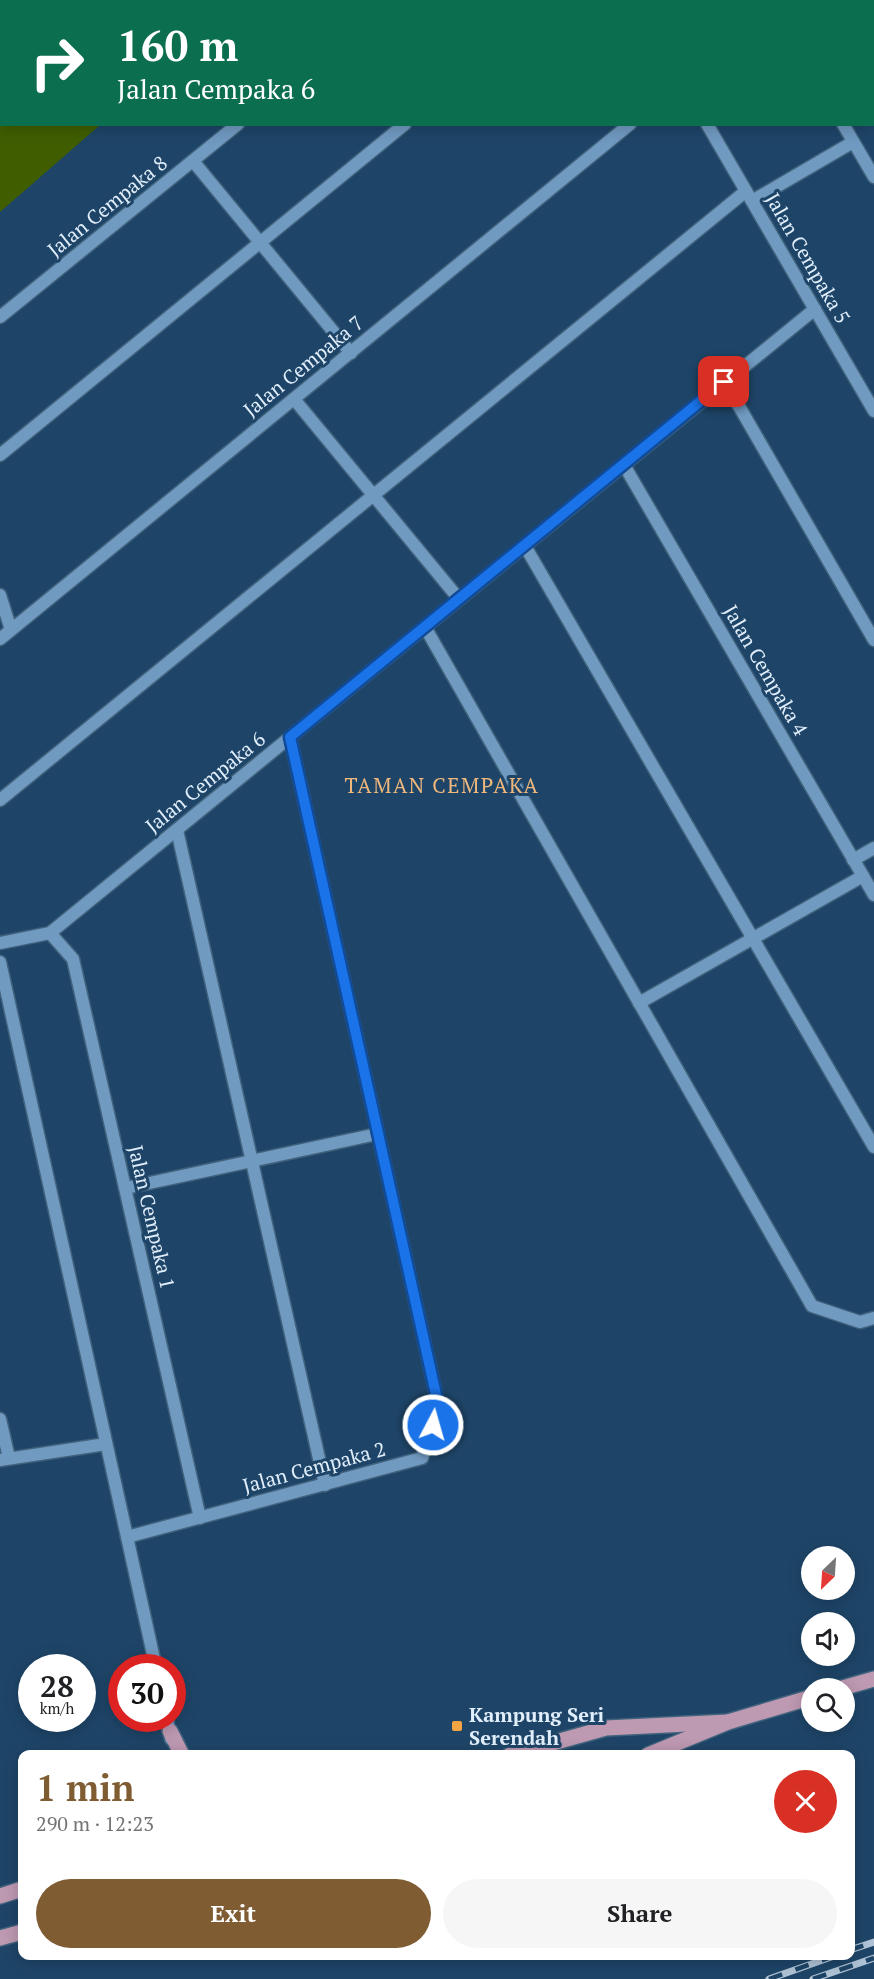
<!DOCTYPE html>
<html lang="en">
<head>
<meta charset="utf-8">
<style>
	:root { --surface:#fff; --page:#f6f6f6; --text:#202124; --muted:#757577; --accent:#7f5c32 }
	body { margin:0; font-family:"PT Serif",serif; background:var(--page); color:var(--text); height:100vh; display:flex; flex-direction:column; font-size:22px; white-space:nowrap }
	* { box-sizing:border-box; margin:0 }
	p { font-size:20px; color:var(--muted) }
	.icon { flex:none; width:33px; height:33px; fill:none; stroke:currentColor; stroke-width:2; stroke-linecap:round; stroke-linejoin:round }
	.map { position:relative; flex:1; overflow:hidden }
	.panel { position:absolute; left:18px; top:1750px; width:837px; height:210px; display:flex; flex-direction:column; background:var(--surface); border-radius:12px; box-shadow:0 3px 15px #0003 }
	.panel>* { flex:none }
	.guide { position:absolute; left:0px; top:0px; width:874px; height:126px; box-shadow:0 3px 15px #0003; background:#0b6e4f; color:#fff; overflow:hidden }
	.needle { width:39px; rotate:205deg }
	.controls { position:absolute; left:801px; top:1546px; display:grid; gap:12px }
	.controls a { display:grid; place-items:center; width:54px; height:54px; border-radius:50%; background:var(--surface); box-shadow:0 3px 15px #0003; font-size:30px }
	.speed { position:absolute; left:18px; top:1654px; display:flex; gap:12px; font-size:30px; font-weight:700; text-align:center }
	.speed>* { display:grid; place-content:center; width:78px; height:78px; border-radius:50%; background:var(--surface); box-shadow:0 3px 15px #0003; line-height:1 }
	.speed small { font-size:15px; font-weight:400 }
	.speed .limit { border:9px solid #d22; background:#fff; color:#111 }
	.pin { position:absolute; display:grid; place-items:center; width:51px; height:51px; color:#fff; margin:-26px; border-radius:12px; box-shadow:0 3px 9px #0006 }
	.me { position:absolute; width:66px; margin:-33px; rotate:6deg; stroke-linejoin:round; filter:drop-shadow(0 0 4px #0008) }
	.turn { display:flex; align-items:center; gap:21px; height:126px; padding:0 18px; font-size:27px }
	.turn .icon { width:78px; height:78px; stroke-width:2.5 }
	.turn b { display:block; font-size:42px; line-height:51px }
	.round { display:grid; place-items:center; flex:none; width:63px; height:63px; border-radius:32px; background:var(--page) }
	.overview { display:flex; align-items:center; justify-content:space-between; height:102px; padding:0 18px }
	h1 { font-size:36px; font-weight:600; line-height:45px; color:var(--accent) }
	.action { display:flex; gap:12px; margin-top:auto; padding:12px 18px }
	.action a { flex:1; height:69px; border-radius:36px; background:var(--accent); color:#fff; font-size:24px; font-weight:600; line-height:69px; text-align:center }
	.action a+a { background:var(--page); color:var(--text) }
	.map>svg:first-child { display:block }
</style>
</head>
<body>
<div class="map">
<svg width="874" height="1979" viewBox="0 0 874 1979">
	<rect width="100%" height="100%" fill="#1e4568"/>
	<polygon fill="#405e00" points="0,0 210,0 2,2 2,124 100,125 0,212"/>
	<g fill="none" stroke-linecap="round" stroke-linejoin="round">
		<g stroke="#40627c" stroke-width="15">
			<g id="lane">
				<polyline points="771,0 772,2"/>
				<polyline points="555,2 556,0"/>
				<polyline points="843,124 874,177"/>
				<polyline points="193,161 351,353"/>
				<polyline points="752,201 853,142"/>
				<polyline points="725,382 874,640"/>
				<polyline points="294,399 459,599"/>
				<polyline points="0,455 405,124"/>
				<polyline points="525,546 874,1147"/>
				<polyline points="0,800 746,191"/>
				<polyline points="177,830 325,1485"/>
				<polyline points="853,860 874,848"/>
				<polyline points="639,1003 863,876"/>
				<polyline points="126,1188 377,1134"/>
			</g>
		</g>
		<g stroke="#40627c" stroke-width="15">
			<g id="street">
				<polyline points="635,0 636,2"/>
				<polyline points="390,2 392,0"/>
				<polyline points="707,124 874,411"/>
				<polyline points="0,317 238,124"/>
				<polyline points="624,465 874,895"/>
				<polyline points="0,595 11,630"/>
				<polyline points="425,627 812,1306 860,1322 874,1318"/>
				<polyline points="0,639 630,124"/>
				<polyline points="50,933 73,959 200,1518"/>
				<polyline points="0,943 50,933 815,309"/>
				<polyline points="0,962 156,1668"/>
				<polyline points="0,1419 9,1458"/>
				<polyline points="0,1460 106,1444"/>
				<polyline points="127,1537 422,1458 439,1408 290,737"/>
				<polyline points="167,1719 171,1739"/>
			</g>
		</g>
		<g stroke="#40627c" stroke-width="18">
			<g id="primary">
				<polyline points="839,1689 874,1679"/>
				<polyline points="170,1731 182,1755"/>
				<polyline points="510,1755 606,1728 728,1722"/>
				<polyline points="648,1755 728,1722 812,1697"/>
				<polyline points="0,1896 22,1889"/>
				<polyline points="0,1938 22,1932"/>
			</g>
		</g>
		<use href="#lane" stroke="#719ac1" stroke-width="12"/>
		<use href="#street" stroke="#719ac1" stroke-width="12"/>
		<use href="#primary" stroke="#be99b2" stroke-width="15"/>
		<g stroke="#b0c3d6" stroke-width="7">
			<g id="rail">
				<polyline points="850,1950 874,1942"/>
				<polyline points="769,1979 834,1956"/>
				<polyline points="813,1979 874,1958"/>
			</g>
		</g>
		<use href="#rail" stroke="#1e4568" stroke-width="4.5" stroke-dasharray="14" stroke-linecap="butt"/>
	</g>
	<g fill="none" stroke-linecap="round" stroke-linejoin="round">
		<g stroke="#114b97" stroke-width="15">
			<polyline id="route" points="433,1425 439,1408 290,737 724,382"/>
		</g>
		<use href="#route" stroke="#1a73e8" stroke-width="10"/>
	</g>
	<rect fill="#f3a443" stroke="#1e4568" stroke-width="2" x="451" y="1720" width="12" height="12" rx="3"/>
	<g text-anchor="middle" dominant-baseline="central" stroke-width="6" stroke-linejoin="round" paint-order="stroke">
		<g font-size="20" fill="#e1eefb" stroke="#1e4568">
			<text transform="translate(107 206) rotate(-39)">Jalan Cempaka 8</text>
			<text transform="translate(808 258) rotate(60)">Jalan Cempaka 5</text>
			<text transform="translate(303 366) rotate(-39)">Jalan Cempaka 7</text>
			<text transform="translate(766 670) rotate(60)">Jalan Cempaka 4</text>
			<text transform="translate(205 782) rotate(-39)">Jalan Cempaka 6</text>
			<text transform="translate(152 1217) rotate(77)">Jalan Cempaka 1</text>
			<text transform="translate(314 1467) rotate(-15)">Jalan Cempaka 2</text>
		</g>
		<g font-size="20" font-weight="bold" fill="#e1eefb" stroke="#1e4568" text-anchor="start">
			<text x="469" y="1714">Kampung Seri<tspan x="469" dy="23">Serendah</tspan></text>
		</g>
		<g font-size="21" letter-spacing="1.5" fill="#efb77b" stroke="#1e4568">
			<text x="442" y="785">TAMAN CEMPAKA</text>
		</g>
	</g>
</svg>
<div class="controls">
<a><svg class="needle" viewBox="-14 -14 28 28"><path d="M0-13l5 13h-10z" fill="#e53935"/><path d="M0 13l5-13h-10z" fill="#757577"/></svg></a>
<a><svg class="icon" aria-label="sound" viewBox="0 0 24 24"><path d="M4 9h4l5-4v14l-5-4H4zM17 9q2 3 0 6"/></svg></a>
<a><svg class="icon" aria-label="search" viewBox="0 0 24 24"><circle cx="10" cy="10" r="6"/><path d="M15 15l6 6"/></svg></a>
</div>
<div class="speed"><div>28<small>km/h</small></div><div class="limit">30</div></div>
<div class="pin" style="left:724px;top:382px;background:#d93025"><svg class="icon" aria-label="arrive" viewBox="0 0 24 24"><path d="M6 21V4h12l-3 4 3 4H6"/></svg></div>
<svg class="me" style="left:433px;top:1425px" viewBox="-20 -20 40 40"><circle r="17" fill="#1a73e8" stroke="#fff" stroke-width="3"/><path d="M0-11L8 9 0 5-8 9z" fill="#fff"/></svg>
<div class="guide">
<div class="turn"><svg class="icon" aria-label="right" viewBox="0 0 24 24"><path d="M7 20v-9h11M14 6l5 5-5 5"/></svg><div><b>160 m</b>Jalan Cempaka 6</div></div>
</div>
<section class="panel">
<div class="overview"><div><h1>1 min</h1><p>290 m · 12:23</p></div><a class="round" style="background:#d93025;color:#fff"><svg class="icon" aria-label="close" viewBox="0 0 24 24"><path d="M6 6l12 12M18 6L6 18"/></svg></a></div>
<div class="action"><a>Exit</a><a>Share</a></div>
</section>
</div>
</body>
</html>
